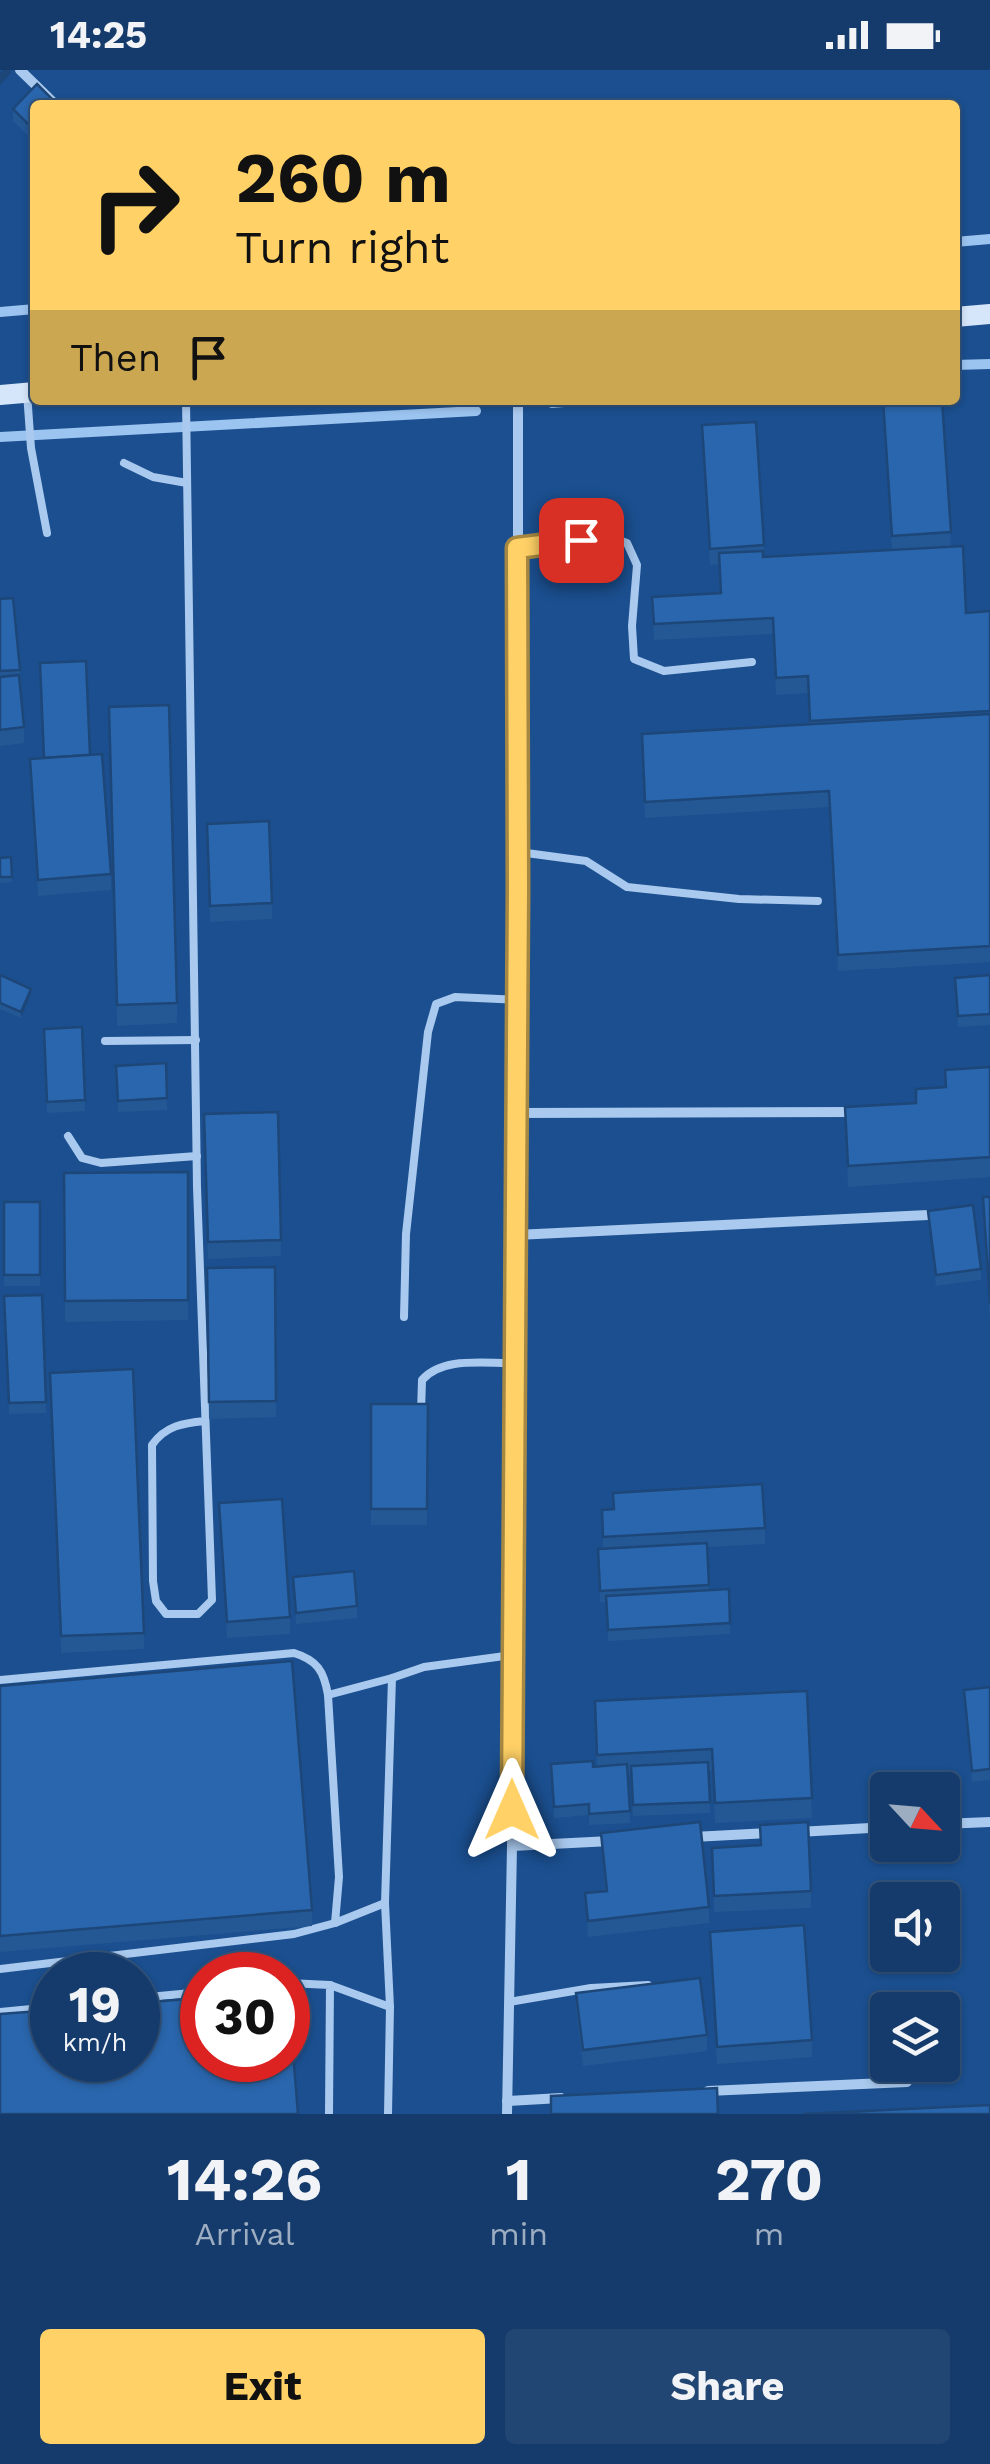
<!DOCTYPE html>
<html lang="en">
<head>
<meta charset="utf-8">
<style>
	:root { --surface:#143b6b; --page:#214673; --text:#f1f3f6; --muted:#9dadc1; --line:#33557e; --accent:#ffd166 }
	body { margin:0; font-family:"Work Sans",sans-serif; background:var(--page); color:var(--text); height:100vh; display:flex; flex-direction:column; font-size:38px; white-space:nowrap }
	* { box-sizing:border-box; margin:0 }
	p { font-size:32px; color:var(--muted) }
	.icon { flex:none; width:55px; height:55px; fill:none; stroke:currentColor; stroke-width:2; stroke-linecap:round; stroke-linejoin:round }
	.map { position:relative; height:2044px; overflow:hidden }
	.sheet { display:flex; flex-direction:column; background:var(--surface); flex:1 }
	.sheet>* { flex:none }
	.hud { position:absolute; left:30px; top:30px; width:930px; height:305px; border-radius:10px; box-shadow:0 2px 8px #0004,0 0 0 2px var(--line); background:#ffd166; color:#111; overflow:hidden }
	.needle { width:65px; rotate:116deg }
	.fabs { position:absolute; left:870px; top:1702px; display:grid; gap:20px }
	.fabs a { display:grid; place-items:center; width:90px; height:90px; border-radius:10px; background:var(--surface); box-shadow:0 2px 8px #0004,0 0 0 2px var(--line); font-size:50px }
	.speed { position:absolute; left:30px; top:1882px; display:flex; gap:20px; font-size:50px; font-weight:700; text-align:center }
	.speed>* { display:grid; place-content:center; width:130px; height:130px; border-radius:50%; background:var(--surface); box-shadow:0 2px 8px #0004,0 0 0 2px var(--line); line-height:1 }
	.speed small { font-size:25px; font-weight:400 }
	.speed .limit { border:15px solid #d22; background:#fff; color:#111 }
	.pin { position:absolute; display:grid; place-items:center; width:85px; height:85px; color:#fff; margin:-42px; border-radius:20px; box-shadow:0 5px 15px #0006 }
	.me { position:absolute; width:110px; margin:-55px; rotate:0deg; stroke-linejoin:round; filter:drop-shadow(0 0 8px #0008) }
	.turn { display:flex; align-items:center; gap:35px; height:210px; padding:0 40px; font-size:45px }
	.turn .icon { width:130px; height:130px; stroke-width:2.5 }
	.turn b { display:block; font-size:70px; line-height:85px }
	.then { display:flex; align-items:center; height:95px; padding:0 40px; background:#0003; gap:20px; font-size:38px }
	.eta { display:flex; justify-content:space-evenly; align-items:center; height:170px; text-align:center }
	.eta b { font-size:60px; font-weight:700; line-height:70px }
	.action { display:flex; gap:20px; margin-top:auto; padding:20px 40px }
	.action a { flex:1; height:115px; border-radius:10px; background:var(--accent); color:#111; font-size:40px; font-weight:700; line-height:115px; text-align:center }
	.action a+a { background:var(--page); color:var(--text) }
	.status { display:flex; justify-content:space-between; align-items:center; height:70px; padding:0 50px; background:var(--surface); direction:ltr }
	.status svg { height:28px; fill:currentColor }
	.map>svg:first-child { display:block }
</style>
</head>
<body>
<div class="status"><b>14:25</b><svg viewBox="0 0 49 12"><path d="M0 12V9h3v3zM5 12V6h3v6zM10 12V3h3v9zM15 12V0h3v12zM26 1h20v11H26zM47 4h2v5h-2z"/></svg></div>
<div class="map">
<svg width="990" height="2044" viewBox="0 0 990 2044">
	<rect width="100%" height="100%" fill="#1b4f8f"/>
	<g fill="none" stroke-linecap="round" stroke-linejoin="round">
		<g stroke="#9cc4f0" stroke-width="10">
			<polyline points="955,172 990,169"/>
			<polyline points="0,242 35,239"/>
			<polyline points="955,295 990,294"/>
			<polyline points="552,333 588,330"/>
			<polyline points="0,367 476,341"/>
		</g>
		<g stroke="#a9c9ee" stroke-width="8">
			<polyline points="27,323 31,378 47,463"/>
			<path d="M 186,330 L 197,1117 L 212,1530 L 198,1544 L 166,1544 L 156,1531 L 153,1511 L 152,1375 C 165,1356 183,1353 205,1351"/>
			<polyline points="124,393 153,407 187,413"/>
			<polyline points="517,478 605,465 627,473 637,495 632,556 634,589 664,601 752,592"/>
			<polyline points="519,782 586,791 627,817 739,829 818,831"/>
			<polyline points="105,971 196,970"/>
			<polyline points="68,1066 82,1088 101,1093 197,1086"/>
			<polyline points="404,1247 406,1164 428,962 436,934 455,927 518,930"/>
			<path d="M 421,1342 L 422,1310 C 443,1286 485,1294 515,1293"/>
			<path d="M 0,1610 L 294,1583 C 317,1590 324,1601 328,1625 L 339,1807 L 335,1853 L 385,1833"/>
			<polyline points="328,1625 392,1608"/>
			<polyline points="0,1899 294,1864 335,1853"/>
			<polyline points="288,1913 330,1915 329,2044"/>
			<polyline points="330,1915 390,1937"/>
			<polyline points="138,1928 202,1922"/>
			<polyline points="509,1932 591,1918 648,1915"/>
			<polyline points="0,1942 52,1937"/>
			<polyline points="388,2044 390,1937 385,1833 392,1608 424,1597 512,1585"/>
		</g>
		<g stroke="#a9c9ee" stroke-width="10">
			<polyline points="20,0 56,35"/>
			<polyline points="517,1043 855,1042"/>
			<polyline points="516,1165 928,1145"/>
			<polyline points="942,1754 990,1752"/>
			<polyline points="798,1762 888,1757"/>
			<polyline points="693,1767 771,1763"/>
			<polyline points="512,1776 611,1771"/>
			<polyline points="708,2021 907,2012"/>
			<polyline points="507,2031 561,2028"/>
			<polyline points="507,2044 512,1776 518,930 518,330"/>
		</g>
		<g stroke="#d6e6fa" stroke-width="20">
			<polyline points="955,247 990,244"/>
			<polyline points="0,325 35,322"/>
		</g>
	</g>
	<g fill="#245895">
		<polygon points="35,35 35,72 13,51 13,39"/>
		<polygon points="882,330 942,330 951,477 966,543 990,541 990,892 838,901 829,737 645,748 642,664 809,654 808,623 776,625 773,564 654,570 652,527 720,523 719,494 710,495 702,355 764,475 764,487 892,480"/>
		<polygon points="0,529 20,600 24,657 24,673 0,676"/>
		<polygon points="109,658 177,933 177,953 117,956"/>
		<polygon points="90,685 111,804 111,820 38,826 30,689"/>
		<polygon points="207,770 272,833 272,849 210,852"/>
		<polygon points="11,787 12,812 0,813 0,788"/>
		<polygon points="0,905 31,924 21,948 0,939"/>
		<polygon points="990,905 990,955 958,957 955,908"/>
		<polygon points="82,957 85,1041 47,1043 44,959"/>
		<polygon points="166,993 167,1040 118,1042 116,996"/>
		<polygon points="990,997 990,1107 848,1117 845,1037 916,1033 945,1017 945,1000"/>
		<polygon points="278,1042 281,1186 208,1189 204,1044"/>
		<polygon points="188,1102 188,1250 65,1252 64,1103"/>
		<polygon points="983,1127 990,1127 990,1251 983,1143"/>
		<rect x="4" y="1132" width="36" height="84"/>
		<polygon points="928,1141 981,1199 981,1210 936,1216"/>
		<polygon points="275,1197 276,1347 209,1349 207,1198"/>
		<polygon points="42,1225 46,1343 9,1344 4,1226"/>
		<polygon points="50,1319 144,1563 144,1579 61,1583"/>
		<polygon points="371,1334 428,1334 427,1455 371,1455"/>
		<polygon points="219,1433 290,1547 290,1564 227,1568"/>
		<polygon points="602,1440 765,1458 765,1474 708,1477 709,1520 729,1519 730,1564 608,1571 606,1532 600,1532 598,1479 603,1479"/>
		<polygon points="293,1507 357,1536 357,1548 296,1554"/>
		<polygon points="0,1616 312,1840 312,1856 0,1882"/>
		<polygon points="990,1617 990,1710 972,1712 964,1620"/>
		<polygon points="807,1621 812,1748 715,1753 712,1700 708,1700 710,1743 633,1746 631,1704 628,1704 630,1753 589,1755 589,1745 554,1748 551,1706 597,1697 595,1631"/>
		<polygon points="601,1763 709,1837 709,1853 588,1867 585,1823 605,1821"/>
		<polygon points="712,1794 811,1821 811,1838 714,1842"/>
		<polygon points="710,1862 812,1970 812,1987 717,1994"/>
		<polygon points="576,1923 707,1965 707,1981 583,1996 576,1939"/>
	</g>
	<g fill="#1d4779">
		<polygon points="3,0 11,0 11,3 0,15 0,3"/>
		<polygon points="31,919 31,924 21,948 21,942"/>
	</g>
	<g fill="#2a66ad" stroke="#1d4779" stroke-width="2.5">
		<polygon points="37,14 58,35 35,35 35,61 13,39"/>
		<polygon points="883,330 942,330 951,462 892,466"/>
		<polygon points="756,352 764,475 710,479 702,355"/>
		<polygon points="963,476 966,543 990,541 990,641 810,651 808,606 776,608 773,548 654,554 652,527 721,523 719,483 763,481 763,487"/>
		<polygon points="13,528 20,600 0,601 0,529"/>
		<polygon points="86,591 90,685 44,688 40,593"/>
		<polygon points="19,605 24,657 0,660 0,607"/>
		<polygon points="169,635 177,933 117,935 109,637"/>
		<polygon points="990,644 990,876 838,885 829,721 645,732 642,664"/>
		<polygon points="102,684 111,804 38,810 30,689"/>
		<polygon points="269,751 272,833 210,836 207,754"/>
		<polygon points="11,787 12,807 0,807 0,788"/>
		<polygon points="0,905 31,919 21,942 0,933"/>
		<polygon points="990,905 990,944 958,946 955,908"/>
		<polygon points="82,957 85,1030 47,1032 44,959"/>
		<polygon points="166,993 167,1028 118,1031 116,996"/>
		<polygon points="990,997 990,1087 848,1096 845,1037 916,1033 916,1019 946,1017 945,1000"/>
		<polygon points="278,1042 281,1170 208,1172 204,1044"/>
		<polygon points="188,1102 188,1230 65,1231 64,1103"/>
		<polygon points="983,1127 990,1127 990,1234"/>
		<rect x="4" y="1132" width="36" height="73"/>
		<polygon points="973,1135 981,1199 936,1205 928,1141"/>
		<polygon points="275,1197 276,1331 209,1332 207,1198"/>
		<polygon points="42,1225 46,1332 9,1333 4,1226"/>
		<polygon points="133,1299 144,1563 61,1566 50,1303"/>
		<polygon points="371,1334 428,1334 427,1439 371,1439"/>
		<polygon points="762,1414 765,1458 603,1467 602,1440 614,1439 613,1423"/>
		<polygon points="282,1429 290,1547 227,1552 219,1433"/>
		<polygon points="707,1473 709,1515 600,1521 598,1479"/>
		<polygon points="354,1501 357,1536 296,1543 293,1507"/>
		<polygon points="729,1519 730,1553 608,1560 606,1526"/>
		<polygon points="292,1591 312,1840 0,1866 0,1616"/>
		<polygon points="990,1617 990,1699 972,1701 964,1620"/>
		<polygon points="807,1621 812,1728 715,1733 712,1679 597,1685 595,1631"/>
		<polygon points="593,1691 593,1697 627,1694 630,1741 589,1744 589,1734 554,1737 551,1694"/>
		<polygon points="708,1692 710,1732 633,1735 631,1696"/>
		<polygon points="700,1752 709,1837 588,1851 585,1823 607,1821 601,1763"/>
		<polygon points="808,1752 811,1821 714,1826 712,1778 761,1775 760,1755"/>
		<polygon points="804,1855 812,1970 717,1977 710,1862"/>
		<polygon points="700,1908 707,1965 583,1980 576,1923"/>
		<polygon points="288,1921 298,2044 0,2044 0,1944 52,1940 52,1990 138,1990 138,1933 202,1928 202,1990 288,1990"/>
		<polygon points="717,2018 718,2044 551,2044 551,2026"/>
		<polygon points="990,2035 990,2044 803,2044"/>
	</g>
	<g fill="none" stroke-linecap="round" stroke-linejoin="round">
		<g stroke="#a68842" stroke-width="25">
			<polyline id="route" points="512,1740 518,819 517,478 581,470"/>
		</g>
		<use href="#route" stroke="#ffd166" stroke-width="18"/>
	</g>
</svg>
<div class="fabs">
<a><svg class="needle" viewBox="-14 -14 28 28"><path d="M0-13l5 13h-10z" fill="#e53935"/><path d="M0 13l5-13h-10z" fill="#9dadc1"/></svg></a>
<a><svg class="icon" aria-label="sound" viewBox="0 0 24 24"><path d="M4 9h4l5-4v14l-5-4H4zM17 9q2 3 0 6"/></svg></a>
<a><svg class="icon" aria-label="layers" viewBox="0 0 24 24"><path d="M12 4l9 5-9 5-9-5zM3 14l9 5 9-5"/></svg></a>
</div>
<div class="speed"><div>19<small>km/h</small></div><div class="limit">30</div></div>
<div class="pin" style="left:581px;top:470px;background:#d93025"><svg class="icon" aria-label="arrive" viewBox="0 0 24 24"><path d="M6 21V4h12l-3 4 3 4H6"/></svg></div>
<svg class="me" style="left:512px;top:1740px" viewBox="-20 -20 40 40"><path d="M0-17L14 15 0 8-14 15z" fill="#ffd166" stroke="#fff" stroke-width="4"/></svg>
<div class="hud">
<div class="turn"><svg class="icon" aria-label="right" viewBox="0 0 24 24"><path d="M7 20v-9h11M14 6l5 5-5 5"/></svg><div><b>260 m</b>Turn right</div></div>
<div class="then">Then<svg class="icon" aria-label="arrive" viewBox="0 0 24 24"><path d="M6 21V4h12l-3 4 3 4H6"/></svg></div>
</div>
</div>
<section class="sheet">
<div class="eta">
<div><b>14:26</b><p>Arrival</p></div>
<div><b>1</b><p>min</p></div>
<div><b>270</b><p>m</p></div>
</div>
<div class="action"><a>Exit</a><a>Share</a></div>
</section>
</body>
</html>
